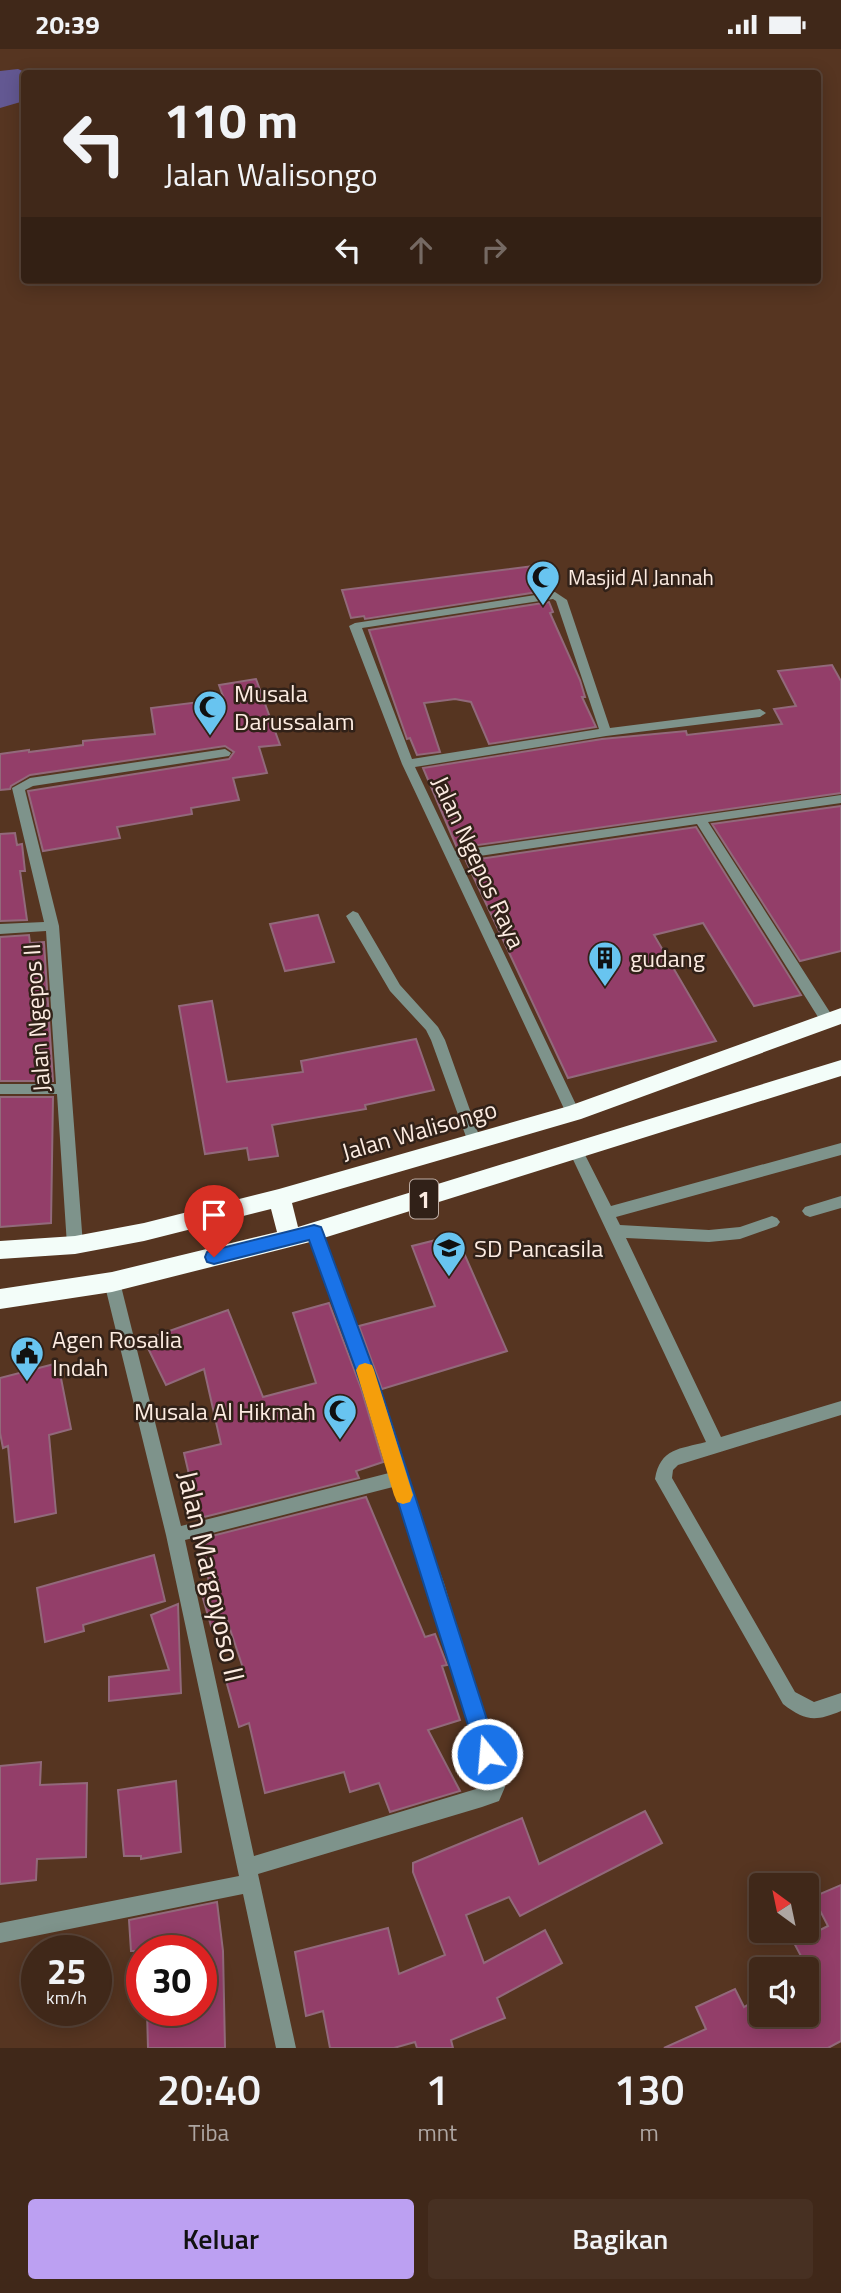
<!DOCTYPE html>
<html lang="id">
<head>
<meta charset="utf-8">
<style>
	:root { --surface:#402819; --page:#473022; --text:#f1f3f6; --muted:#aea6a2; --line:#594438; --accent:#bca0f2 }
	body { margin:0; font-family:"Titillium Web",sans-serif; background:var(--page); color:var(--text); height:100vh; display:flex; flex-direction:column; font-size:26px; white-space:nowrap }
	* { box-sizing:border-box; margin:0 }
	p { font-size:23px; color:var(--muted) }
	.icon { flex:none; width:38px; height:38px; fill:none; stroke:currentColor; stroke-width:2; stroke-linecap:round; stroke-linejoin:round }
	.map { position:relative; height:1999px; overflow:hidden }
	.sheet { display:flex; flex-direction:column; background:var(--surface); flex:1 }
	.sheet>* { flex:none }
	.top-card { position:absolute; left:21px; top:21px; width:800px; height:214px; border-radius:7px; box-shadow:0 4px 18px #0003,0 0 0 2px var(--line); background:#402819; color:var(--text); overflow:hidden }
	.needle { width:46px; rotate:327deg }
	.buttons { position:absolute; left:749px; top:1824px; display:grid; gap:14px }
	.buttons a { display:grid; place-items:center; width:70px; height:70px; border-radius:7px; background:var(--surface); box-shadow:0 4px 18px #0003,0 0 0 2px var(--line); font-size:35px }
	.speed { position:absolute; left:21px; top:1886px; display:flex; gap:14px; font-size:35px; font-weight:700; text-align:center }
	.speed>* { display:grid; place-content:center; width:91px; height:91px; border-radius:50%; background:var(--surface); box-shadow:0 4px 18px #0003,0 0 0 2px var(--line); line-height:1 }
	.speed small { font-size:18px; font-weight:400 }
	.speed .limit { border:10px solid #d22; background:#fff; color:#111 }
	.pin { position:absolute; display:grid; place-items:center; width:60px; height:60px; color:#fff; margin:-72px -30px; border-radius:50% 50% 50% 0; rotate:-45deg; box-shadow:0 0 7px #0007 }
	.pin .icon { rotate:45deg }
	.me { position:absolute; width:77px; margin:-38px; rotate:343deg; stroke-linejoin:round; filter:drop-shadow(0 0 5px #0008) }
	.turn { display:flex; align-items:center; gap:24px; height:147px; padding:0 28px; font-size:32px }
	.turn .icon { width:91px; height:91px; stroke-width:2.5 }
	.turn b { display:block; font-size:49px; line-height:60px }
	.lanes { display:flex; align-items:center; height:66px; padding:0 28px; background:#0003; justify-content:center; gap:35px; direction:ltr }
	.lanes .off { opacity:.35 }
	.eta { display:flex; justify-content:space-evenly; align-items:center; height:119px; text-align:center }
	.eta b { font-size:42px; font-weight:600; line-height:49px }
	.action { display:flex; gap:14px; margin-top:auto; padding:14px 28px }
	.action a { flex:1; height:80px; border-radius:7px; background:var(--accent); color:#111; font-size:28px; font-weight:600; line-height:80px; text-align:center }
	.action a+a { background:var(--page); color:var(--text) }
	.status { display:flex; justify-content:space-between; align-items:center; height:49px; padding:0 35px; background:var(--surface); direction:ltr }
	.status svg { height:19px; fill:currentColor }
	.map>svg:first-child { display:block }
</style>
</head>
<body>
<div class="status"><b>20:39</b><svg viewBox="0 0 49 12"><path d="M0 12V9h3v3zM5 12V6h3v6zM10 12V3h3v9zM15 12V0h3v12zM26 1h20v11H26zM47 4h2v5h-2z"/></svg></div>
<div class="map">
<svg width="841" height="1999" viewBox="0 0 841 1999">
	<rect width="100%" height="100%" fill="#563521"/>
	<polygon fill="#635892" points="18,20 27,24 24,24 24,52 0,59 0,22"/>
	<g fill="#933e69" stroke="#92697b" stroke-width="2">
		<polygon points="533,517 544,542 365,570 364,567 351,569 342,541"/>
		<polygon points="549,553 553,563 550,564 580,631 585,648 582,648 596,678 489,695 471,653 455,650 424,654 440,703 417,706 410,689 407,690 369,581"/>
		<polygon points="832,616 841,632 841,744 457,799 423,719 602,690 686,682 687,686 782,675 774,660 796,657 778,622"/>
		<polygon points="256,630 280,696 259,698 267,724 233,729 239,751 191,759 192,765 117,778 120,789 43,802 28,742 229,710 234,703 225,697 30,726 11,737 10,740 0,741 0,705 29,701 29,703 83,696 83,692 155,685 151,659 224,650 219,636"/>
		<polygon points="841,757 841,902 800,912 712,775"/>
		<polygon points="696,778 801,946 754,957 703,874 654,886 716,992 568,1029 466,812"/>
		<polygon points="15,784 17,796 22,795 25,822 20,822 27,871 0,872 0,785"/>
		<polygon points="318,866 334,913 285,922 270,875"/>
		<polygon points="29,886 30,894 44,893 53,1032 0,1032 0,888"/>
		<polygon points="212,952 227,1033 303,1023 301,1012 416,990 434,1041 365,1056 366,1060 272,1076 278,1107 249,1111 247,1099 205,1105 179,957"/>
		<polygon points="0,1048 53,1048 51,1174 0,1178"/>
		<polygon points="456,1186 507,1302 382,1340 359,1277 435,1257 412,1197"/>
		<polygon points="329,1254 361,1339 383,1413 356,1422 359,1429 196,1470 187,1436 191,1434 184,1404 221,1395 204,1320 166,1336 144,1291 228,1261 263,1348 316,1334 293,1264"/>
		<polygon points="58,1314 71,1380 49,1386 56,1464 15,1473 8,1397 3,1399 0,1384 0,1329"/>
		<polygon points="366,1448 425,1588 435,1585 447,1616 442,1617 460,1671 428,1681 460,1742 390,1763 379,1734 350,1743 344,1723 265,1744 249,1674 239,1678 225,1628 244,1622 227,1571 211,1577 202,1546 211,1543 200,1490"/>
		<polygon points="154,1506 165,1552 83,1576 84,1582 45,1593 37,1539"/>
		<polygon points="178,1555 181,1644 109,1652 109,1628 169,1621 151,1566"/>
		<polygon points="41,1713 40,1736 87,1734 86,1808 37,1810 36,1831 0,1835 0,1717"/>
		<polygon points="176,1732 181,1803 141,1810 141,1807 124,1807 118,1741"/>
		<polygon points="645,1762 662,1794 520,1867 509,1848 466,1866 484,1914 545,1881 562,1914 497,1949 505,1969 451,1991 453,1999 417,1999 415,1993 394,1999 330,1999 323,1962 306,1967 295,1903 388,1879 399,1925 445,1906 413,1823 413,1814 522,1769 539,1815"/>
		<polygon points="841,1836 841,1992 828,1999 664,1999 706,1980 696,1958 735,1940 744,1958 761,1948 761,1965 807,1965 807,1924 809,1922 794,1894 828,1877 813,1848"/>
		<polygon points="217,1853 223,1902 225,1999 148,1999 147,1962 201,1962 201,1902 131,1902 129,1871"/>
	</g>
	<g fill="none" stroke-linecap="round" stroke-linejoin="round">
		<g fill="#7e938b" fill-rule="evenodd">
			<polygon points="353,862 358,864 400,936 438,978 445,991 481,1092 479,1096 469,1096 431,991 426,981 390,942 346,867"/>
			<path d="M 841,1094 L 841,1106 L 616,1168 L 620,1176 L 709,1181 L 740,1178 L 772,1167 L 777,1169 L 780,1173 L 777,1177 L 740,1190 L 709,1193 L 626,1189 L 721,1388 L 841,1352 L 841,1366 L 678,1416 L 673,1421 L 672,1429 L 795,1643 L 814,1653 L 841,1644 L 841,1662 C 815,1673 805,1672 783,1655 L 655,1430 C 660,1399 680,1400 706,1393 L 569,1102 L 571,1098 L 581,1098 L 611,1157 Z"/>
			<polygon points="841,1147 841,1159 810,1168 805,1166 802,1162 805,1158"/>
		</g>
		<g fill="#7e938b" fill-rule="evenodd">
			<path d="M 555,543 L 567,551 L 610,679 L 760,660 L 766,664 L 760,668 L 606,687 L 415,718 L 455,802 L 841,746 L 841,754 L 708,773 L 833,968 L 835,972 L 828,977 L 823,976 L 697,775 L 459,810 L 580,1064 L 578,1068 L 568,1068 L 566,1064 L 402,715 L 349,577 L 355,574 ZM 553,550 L 556,552 L 599,680 L 412,710 L 362,579 Z"/>
			<polygon points="225,700 231,704 229,707 33,737 25,741 59,877 83,1196 80,1200 75,1202 70,1200 67,1196 57,1045 0,1045 0,1035 56,1035 46,882 0,885 0,875 44,873 12,739 30,729"/>
			<path d="M 314,1177 L 319,1179 L 322,1183 L 379,1338 L 417,1460 L 444,1534 L 505,1738 L 499,1752 L 482,1758 L 258,1825 L 296,1999 L 276,1999 L 243,1845 L 0,1894 L 0,1874 L 239,1827 L 166,1486 L 104,1233 L 107,1228 L 112,1227 L 117,1228 L 120,1233 L 181,1477 L 389,1424 L 363,1338 L 306,1183 L 309,1179 ZM 393,1438 L 426,1534 L 486,1737 L 254,1807 L 185,1491 Z"/>
		</g>
		<polygon fill="#f3fdf9" fill-rule="evenodd" points="841,959 841,975 581,1070 292,1154 298,1178 841,1011 841,1027 314,1192 112,1243 0,1260 0,1240 112,1223 277,1183 271,1160 144,1192 75,1205 0,1210 0,1192 75,1187 144,1174 279,1140 569,1057"/>
	</g>
	<polygon fill="#1a73e8" stroke="#114b97" stroke-width="2" points="314,1176 321,1178 323,1183 380,1338 498,1705 495,1712 487,1715 480,1712 477,1705 362,1338 309,1191 214,1215 207,1213 205,1208 207,1203 214,1201"/>
	<polygon fill="#f59e0b" points="365,1314 372,1316 374,1321 413,1446 410,1453 403,1455 397,1453 394,1446 356,1321 359,1316"/>
	<defs>
		<g id="mosque-pin" transform="scale(1.75)"><path d="M0 17L-7.5 6A9.5 9.5 0 1 1 7.5 6Z" fill="#68c4f0" stroke="#312118"/><path d="M3.5-4.9A6 6 0 1 0 3.5 4.9A5 5 0 1 1 3.5-4.9Z" fill="#111"/></g>
		<g id="building-pin" transform="scale(1.75)"><path d="M0 17L-7.5 6A9.5 9.5 0 1 1 7.5 6Z" fill="#68c4f0" stroke="#312118"/><path d="M-4-6H4V6H1V3H-1V6H-4ZM-2.5-4.3h1.7v1.8h-1.7ZM.8-4.3h1.7v1.8H.8ZM-2.5-1h1.7V.8h-1.7ZM.8-1h1.7V.8H.8Z" fill="#111"/></g>
		<g id="school-pin" transform="scale(1.75)"><path d="M0 17L-7.5 6A9.5 9.5 0 1 1 7.5 6Z" fill="#68c4f0" stroke="#312118"/><path d="M0-5L7-2L0 1L-7-2ZM-4 1L0 2.5L4 1V4Q0 6-4 4Z" fill="#111"/></g>
		<g id="civic-pin" transform="scale(1.75)"><path d="M0 17L-7.5 6A9.5 9.5 0 1 1 7.5 6Z" fill="#68c4f0" stroke="#312118"/><path d="M-.6-6.5H3V-4.5H.6V-3L4-1V1h2V6H-6V1h2V-1L-.6-3ZM-1.2 2.5V6h2.4V2.5Z" fill="#111"/></g>
	</defs>
	<g fill-rule="evenodd">
		<use href="#mosque-pin" x="543" y="528"/>
		<use href="#mosque-pin" x="210" y="658"/>
		<use href="#building-pin" x="605" y="909"/>
		<use href="#school-pin" x="449" y="1199"/>
		<use href="#civic-pin" x="27" y="1304"/>
		<use href="#mosque-pin" x="340" y="1362"/>
	</g>
	<g text-anchor="middle" dominant-baseline="central" stroke-width="5" stroke-linejoin="round" paint-order="stroke">
		<g font-size="21" fill="#fcebe1" stroke="#312118" text-anchor="start">
			<text x="568" y="528">Masjid Al Jannah</text>
		</g>
		<rect fill="#312118" stroke="#bfaea5" stroke-width="2" x="410" y="1130.5" width="28" height="39" rx="5"/>
		<g font-size="23" font-weight="bold" fill="#fcebe1">
			<text x="424" y="1150">1</text>
		</g>
		<g font-size="24" fill="#fcebe1" stroke="#312118" text-anchor="start">
			<text x="234" y="644">Musala<tspan x="234" dy="28">Darussalam</tspan></text>
			<text x="630" y="909">gudang</text>
			<text x="474" y="1199">SD Pancasila</text>
			<text x="52" y="1290">Agen Rosalia<tspan x="52" dy="28">Indah</tspan></text>
			<text x="316" y="1362" text-anchor="end">Musala Al Hikmah</text>
		</g>
		<g font-size="24" fill="#fcebe1" stroke="#312118">
			<text transform="translate(479 813) rotate(65)">Jalan Ngepos Raya</text>
			<text transform="translate(36 969) rotate(-94)">Jalan Ngepos II</text>
			<text transform="translate(419 1081) rotate(-16)">Jalan Walisongo</text>
		</g>
		<g font-size="28" fill="#fcebe1" stroke="#312118">
			<text transform="translate(212 1527) rotate(77)">Jalan Margoyoso II</text>
		</g>
	</g>
</svg>
<div class="buttons">
<a><svg class="needle" viewBox="-14 -14 28 28"><path d="M0-13l5 13h-10z" fill="#e53935"/><path d="M0 13l5-13h-10z" fill="#aea6a2"/></svg></a>
<a><svg class="icon" aria-label="sound" viewBox="0 0 24 24"><path d="M4 9h4l5-4v14l-5-4H4zM17 9q2 3 0 6"/></svg></a>
</div>
<div class="speed"><div>25<small>km/h</small></div><div class="limit">30</div></div>
<div class="pin" style="left:214px;top:1208px;background:#d93025"><svg class="icon" aria-label="arrive" viewBox="0 0 24 24"><path d="M6 21V4h12l-3 4 3 4H6"/></svg></div>
<svg class="me" style="left:487px;top:1705px" viewBox="-20 -20 40 40"><circle r="17" fill="#1a73e8" stroke="#fff" stroke-width="3"/><path d="M0-11L8 9 0 5-8 9z" fill="#fff"/></svg>
<div class="top-card">
<div class="turn"><svg class="icon" aria-label="left" viewBox="0 0 24 24"><path d="M17 20v-9H6M10 6l-5 5 5 5"/></svg><div><b>110 m</b>Jalan Walisongo</div></div>
<div class="lanes"><svg class="icon" aria-label="left" viewBox="0 0 24 24"><path d="M17 20v-9H6M10 6l-5 5 5 5"/></svg><svg class="icon off" aria-label="ahead" viewBox="0 0 24 24"><path d="M12 20V5M6 11l6-6 6 6"/></svg><svg class="icon off" aria-label="right" viewBox="0 0 24 24"><path d="M7 20v-9h11M14 6l5 5-5 5"/></svg></div>
</div>
</div>
<section class="sheet">
<div class="eta">
<div><b>20:40</b><p>Tiba</p></div>
<div><b>1</b><p>mnt</p></div>
<div><b>130</b><p>m</p></div>
</div>
<div class="action"><a>Keluar</a><a>Bagikan</a></div>
</section>
</body>
</html>
